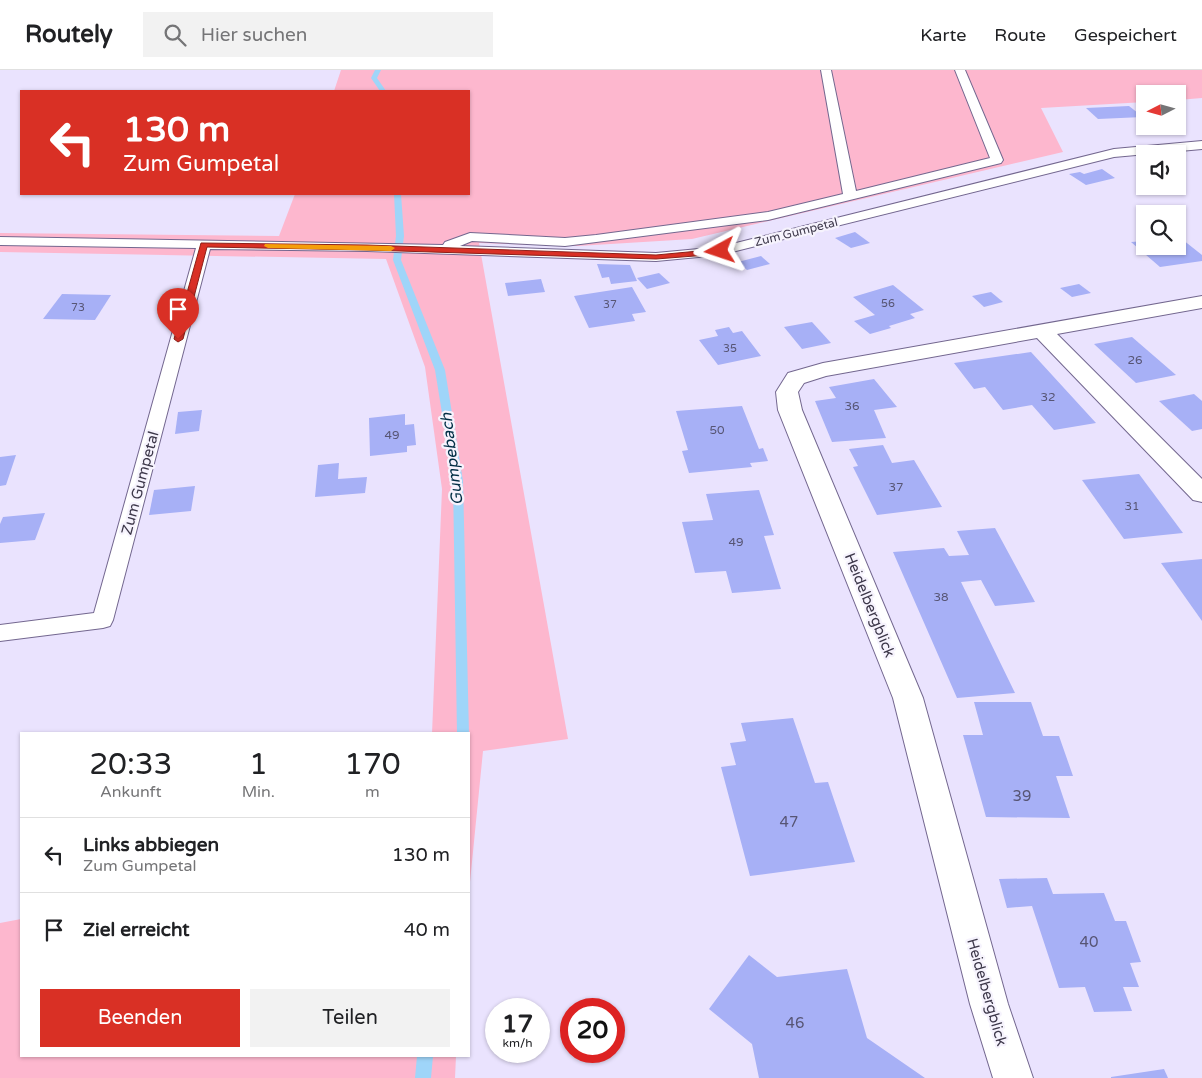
<!DOCTYPE html>
<html lang="de">
<head>
<meta charset="utf-8">
<style>
	:root { --surface:#fff; --page:#f2f2f2; --text:#202124; --muted:#757577; --line:#e0e0e0; --accent:#d93025 }
	body { margin:0; font-family:"Varela Round",sans-serif; background:var(--page); color:var(--text); height:100vh; display:flex; flex-direction:column; font-size:19px; white-space:nowrap }
	* { box-sizing:border-box; margin:0 }
	p { font-size:16px; color:var(--muted) }
	.icon { flex:none; width:28px; height:28px; fill:none; stroke:currentColor; stroke-width:2; stroke-linecap:round; stroke-linejoin:round }
	.map { position:relative; flex:1; overflow:hidden }
	.panel { position:absolute; left:20px; top:662px; width:450px; height:325px; display:flex; flex-direction:column; background:var(--surface); border-radius:0px; box-shadow:0 1px 4px #0004 }
	.panel>* { flex:none }
	.guide { position:absolute; left:20px; top:20px; width:450px; height:105px; border-radius:0px; box-shadow:0 1px 4px #0004; background:#d93025; color:#fff; overflow:hidden }
	.needle { width:32px; rotate:264deg }
	.controls { position:absolute; left:1136px; top:15px; display:grid; gap:10px }
	.controls a { display:grid; place-items:center; width:50px; height:50px; border-radius:0px; background:var(--surface); box-shadow:0 1px 4px #0004; font-size:25px }
	.speed { position:absolute; left:485px; top:928px; display:flex; gap:10px; font-size:25px; font-weight:700; text-align:center }
	.speed>* { display:grid; place-content:center; width:65px; height:65px; border-radius:50%; background:var(--surface); box-shadow:0 1px 4px #0004; line-height:1 }
	.speed small { font-size:12px; font-weight:400 }
	.speed .limit { border:8px solid #d22; background:#fff; color:#111 }
	.pin { position:absolute; display:grid; place-items:center; width:42px; height:42px; color:#fff; margin:-51px -21px; border-radius:50% 50% 50% 0; rotate:-45deg; box-shadow:0 0 5px #0007 }
	.pin .icon { rotate:45deg }
	.me { position:absolute; width:55px; margin:-28px; rotate:265deg; stroke-linejoin:round; filter:drop-shadow(0 0 4px #0008) }
	.turn { display:flex; align-items:center; gap:18px; height:105px; padding:0 20px; font-size:22px }
	.turn .icon { width:65px; height:65px; stroke-width:2.5 }
	.turn b { display:block; font-size:35px; line-height:42px }
	.eta { display:flex; justify-content:space-evenly; align-items:center; height:85px; text-align:center }
	.eta b { font-size:30px; font-weight:600; line-height:35px }
	.button { display:flex; gap:10px; margin-top:auto; padding:10px 20px }
	.button a { flex:1; height:58px; border-radius:0px; background:var(--accent); color:#fff; font-size:20px; font-weight:600; line-height:58px; text-align:center }
	.button a+a { background:var(--page); color:var(--text) }
	ul { padding:0; list-style:none }
	li { display:flex; align-items:center; gap:15px; height:75px; padding:0 20px; border-top:1px solid var(--line) }
	li div { flex:1 }
	li b { display:block; font-size:19px }
	li em { font-style:normal }
	header { display:flex; align-items:center; gap:30px; box-sizing:border-box; height:70px; padding:0 25px; background:var(--surface); border-bottom:1px solid var(--line) }
	header strong { font-size:24px }
	nav { display:flex; gap:28px; margin-inline-start:auto; font-size:18px }
	.search { width:350px; height:45px; background:var(--page); display:flex; align-items:center; gap:12px; box-sizing:border-box; padding:0 18px; border-radius:0px; color:var(--muted); font-size:19px }
	.map>svg:first-child { display:block }
</style>
</head>
<body>
<header>
<strong>Routely</strong>
<div class="search"><svg class="icon" aria-label="search" viewBox="0 0 24 24"><circle cx="10" cy="10" r="6"/><path d="M15 15l6 6"/></svg>Hier suchen</div>
<nav><a>Karte</a><a>Route</a><a>Gespeichert</a></nav>
</header>
<div class="map">
<svg width="1202" height="1008" viewBox="0 0 1202 1008">
	<rect width="100%" height="100%" fill="#eae3fe"/>
	<g fill="#fdb7ce">
		<polygon points="341,0 1202,0 1202,28 1178,30 1178,24 1145,24 1145,32 1041,38 1063,82 692,169 578,176 479,173 568,669 483,681 469,822 469,664 432,664 442,419 425,297 386,189 0,182 0,163 279,166 295,124 469,124 469,21 334,21"/>
		<polygon points="21,849 21,986 456,986 455,1008 0,1008 0,853"/>
	</g>
	<g fill="none" stroke-linecap="round" stroke-linejoin="round">
		<g fill="#9fd5f9" fill-rule="evenodd">
			<polygon points="375,0 381,0 377,8 386,21 380,21 371,8"/>
			<polygon points="394,124 401,124 404,166 401,190 445,300 463,411 469,664 469,665 469,664 457,664 453,411 435,300 393,190 396,166"/>
			<polygon points="417,986 433,986 431,1008 415,1008"/>
		</g>
	</g>
	<g fill="#a7b0f6">
		<polygon points="1129,36 1143,47 1098,49 1086,38"/>
		<polygon points="1102,99 1115,108 1086,115 1069,104 1080,102 1084,104"/>
		<polygon points="855,162 870,173 851,178 835,168"/>
		<polygon points="1178,166 1202,185 1202,191 1160,197 1131,172 1145,171 1145,176 1178,176"/>
		<polygon points="761,186 770,194 747,200 738,192"/>
		<polygon points="597,194 630,195 637,211 611,214 609,207 602,208"/>
		<polygon points="659,203 670,213 647,219 637,208"/>
		<polygon points="541,209 545,222 508,226 505,213"/>
		<polygon points="1079,214 1091,223 1072,227 1060,218"/>
		<polygon points="893,215 924,240 910,244 915,248 889,256 891,258 870,264 854,251 875,245 853,227"/>
		<polygon points="632,217 646,242 632,244 635,251 589,258 574,226"/>
		<polygon points="991,222 1003,232 984,237 972,226"/>
		<polygon points="62,224 111,225 95,250 43,249"/>
		<polygon points="812,252 831,273 802,279 784,257"/>
		<polygon points="729,257 733,263 742,261 761,286 718,295 699,270 718,266 715,260"/>
		<polygon points="1132,267 1176,305 1136,313 1094,274"/>
		<polygon points="1031,282 1096,353 1054,360 1032,335 1003,340 985,317 974,319 954,293"/>
		<polygon points="874,309 897,337 874,340 886,368 832,372 815,331 836,328 829,317"/>
		<polygon points="1194,324 1202,331 1202,359 1192,361 1159,331"/>
		<polygon points="742,336 759,379 763,378 768,391 750,393 752,397 689,403 682,381 688,380 676,341"/>
		<polygon points="202,340 199,361 175,364 178,342"/>
		<polygon points="405,344 405,355 414,354 416,375 407,376 407,382 370,386 369,348"/>
		<polygon points="883,375 892,393 914,390 942,437 877,445 853,397 858,396 849,379"/>
		<polygon points="16,385 6,415 0,416 0,387"/>
		<polygon points="339,393 338,409 367,407 365,423 315,427 318,395"/>
		<polygon points="1139,404 1183,463 1124,469 1082,410"/>
		<polygon points="195,416 191,441 149,445 154,420"/>
		<polygon points="759,420 774,465 764,466 781,519 732,523 726,501 695,503 682,452 713,450 706,424"/>
		<polygon points="45,443 35,470 0,473 0,454 3,447"/>
		<polygon points="995,458 1035,532 995,536 981,510 961,512 1015,623 957,628 893,482 944,478 949,486 969,485 957,461"/>
		<polygon points="1202,489 1202,551 1161,493"/>
		<polygon points="974,632 1031,632 1043,666 1059,666 1073,706 1056,706 1070,748 986,747 963,665 983,665"/>
		<polygon points="793,648 815,713 828,712 855,792 750,806 721,697 736,695 730,673 746,671 741,653"/>
		<polygon points="1047,808 1053,824 1104,823 1115,851 1126,851 1141,892 1130,893 1139,917 1123,917 1132,941 1094,942 1085,917 1059,918 1032,836 1007,838 999,809"/>
		<polygon points="749,885 777,907 847,899 867,968 925,1008 759,1008 752,974 709,939"/>
		<polygon points="1164,999 1168,1008 1111,1008 1111,1007"/>
	</g>
	<g fill="none" stroke-linecap="round" stroke-linejoin="round">
		<g stroke="#73678f" stroke-width="2">
			<polygon id="lane" points="821,0 831,0 856,121 990,88 955,0 965,0 1003,90 1001,93 768,150 565,176 472,171 460,176 656,183 720,177 1114,79 1202,71 1202,79 1114,87 720,185 656,191 367,181 210,179 113,550 110,556 103,558 0,571 0,555 94,543 196,178 0,175 0,167 443,175 445,172 470,163 565,168 596,165 768,142 843,124"/>
		</g>
		<g stroke="#73678f" stroke-width="2">
			<polygon id="street" points="1202,226 1202,238 1057,264 1202,409 1202,432 1193,430 1037,268 826,306 804,313 798,322 802,340 923,628 1008,934 1033,1008 993,1008 970,934 893,628 778,340 776,322 788,303 823,293"/>
		</g>
		<use href="#lane" fill="#fff" fill-rule="evenodd"/>
		<use href="#street" fill="#fff" fill-rule="evenodd"/>
	</g>
	<polygon fill="#d93025" stroke="#8d1f18" points="201,173 367,175 656,185 720,179 724,181 720,184 656,189 367,180 207,177 183,269 178,272 174,269"/>
	<polygon fill="#f59e0b" points="265,174 391,176 395,178 391,181 268,178 264,176"/>
	<g text-anchor="middle" dominant-baseline="central" stroke-width="4.5" stroke-linejoin="round" paint-order="stroke">
		<g font-size="11" fill="#575574">
			<text x="888" y="233">56</text>
			<text x="610" y="234">37</text>
			<text x="78" y="237">73</text>
			<text x="730" y="278">35</text>
		</g>
		<g font-size="12" fill="#3c3749" stroke="#f6f3fd">
			<text transform="translate(796 162) rotate(-14)">Zum Gumpetal</text>
		</g>
		<g font-size="12" fill="#575574">
			<text x="1135" y="290">26</text>
			<text x="1048" y="327">32</text>
			<text x="852" y="336">36</text>
			<text x="717" y="360">50</text>
			<text x="392" y="365">49</text>
			<text x="896" y="417">37</text>
			<text x="1132" y="436">31</text>
			<text x="736" y="472">49</text>
			<text x="941" y="527">38</text>
		</g>
		<g font-size="15" fill="#3c3749" stroke="#f6f3fd">
			<text transform="translate(140 413) rotate(-75)">Zum Gumpetal</text>
			<text transform="translate(870 535) rotate(68)">Heidelbergblick</text>
			<text transform="translate(987 922) rotate(74)">Heidelbergblick</text>
		</g>
		<g font-size="15" fill="#575574">
			<text x="1022" y="726">39</text>
			<text x="789" y="752">47</text>
			<text x="1089" y="872">40</text>
			<text x="795" y="953">46</text>
		</g>
		<g font-size="16" font-style="italic" fill="#012e45" stroke="#f6f3fd">
			<text transform="translate(452 389) rotate(-97)">Gumpebach</text>
		</g>
	</g>
</svg>
<div class="controls">
<a><svg class="needle" viewBox="-14 -14 28 28"><path d="M0-13l5 13h-10z" fill="#e53935"/><path d="M0 13l5-13h-10z" fill="#757577"/></svg></a>
<a><svg class="icon" aria-label="sound" viewBox="0 0 24 24"><path d="M4 9h4l5-4v14l-5-4H4zM17 9q2 3 0 6"/></svg></a>
<a><svg class="icon" aria-label="search" viewBox="0 0 24 24"><circle cx="10" cy="10" r="6"/><path d="M15 15l6 6"/></svg></a>
</div>
<div class="speed"><div>17<small>km/h</small></div><div class="limit">20</div></div>
<div class="pin" style="left:178px;top:269px;background:#d93025"><svg class="icon" aria-label="arrive" viewBox="0 0 24 24"><path d="M6 21V4h12l-3 4 3 4H6"/></svg></div>
<svg class="me" style="left:720px;top:181px" viewBox="-20 -20 40 40"><path d="M0-17L14 15 0 8-14 15z" fill="#d93025" stroke="#fff" stroke-width="4"/></svg>
<div class="guide">
<div class="turn"><svg class="icon" aria-label="left" viewBox="0 0 24 24"><path d="M17 20v-9H6M10 6l-5 5 5 5"/></svg><div><b>130 m</b>Zum Gumpetal</div></div>
</div>
<section class="panel">
<div class="eta">
<div><b>20:33</b><p>Ankunft</p></div>
<div><b>1</b><p>Min.</p></div>
<div><b>170</b><p>m</p></div>
</div>
<ul>
<li><svg class="icon" aria-label="left" viewBox="0 0 24 24"><path d="M17 20v-9H6M10 6l-5 5 5 5"/></svg><div><b>Links abbiegen</b><p>Zum Gumpetal</p></div><em>130 m</em></li>
<li><svg class="icon" aria-label="arrive" viewBox="0 0 24 24"><path d="M6 21V4h12l-3 4 3 4H6"/></svg><div><b>Ziel erreicht</b></div><em>40 m</em></li>
</ul>
<div class="button"><a>Beenden</a><a>Teilen</a></div>
</section>
</div>
</body>
</html>
